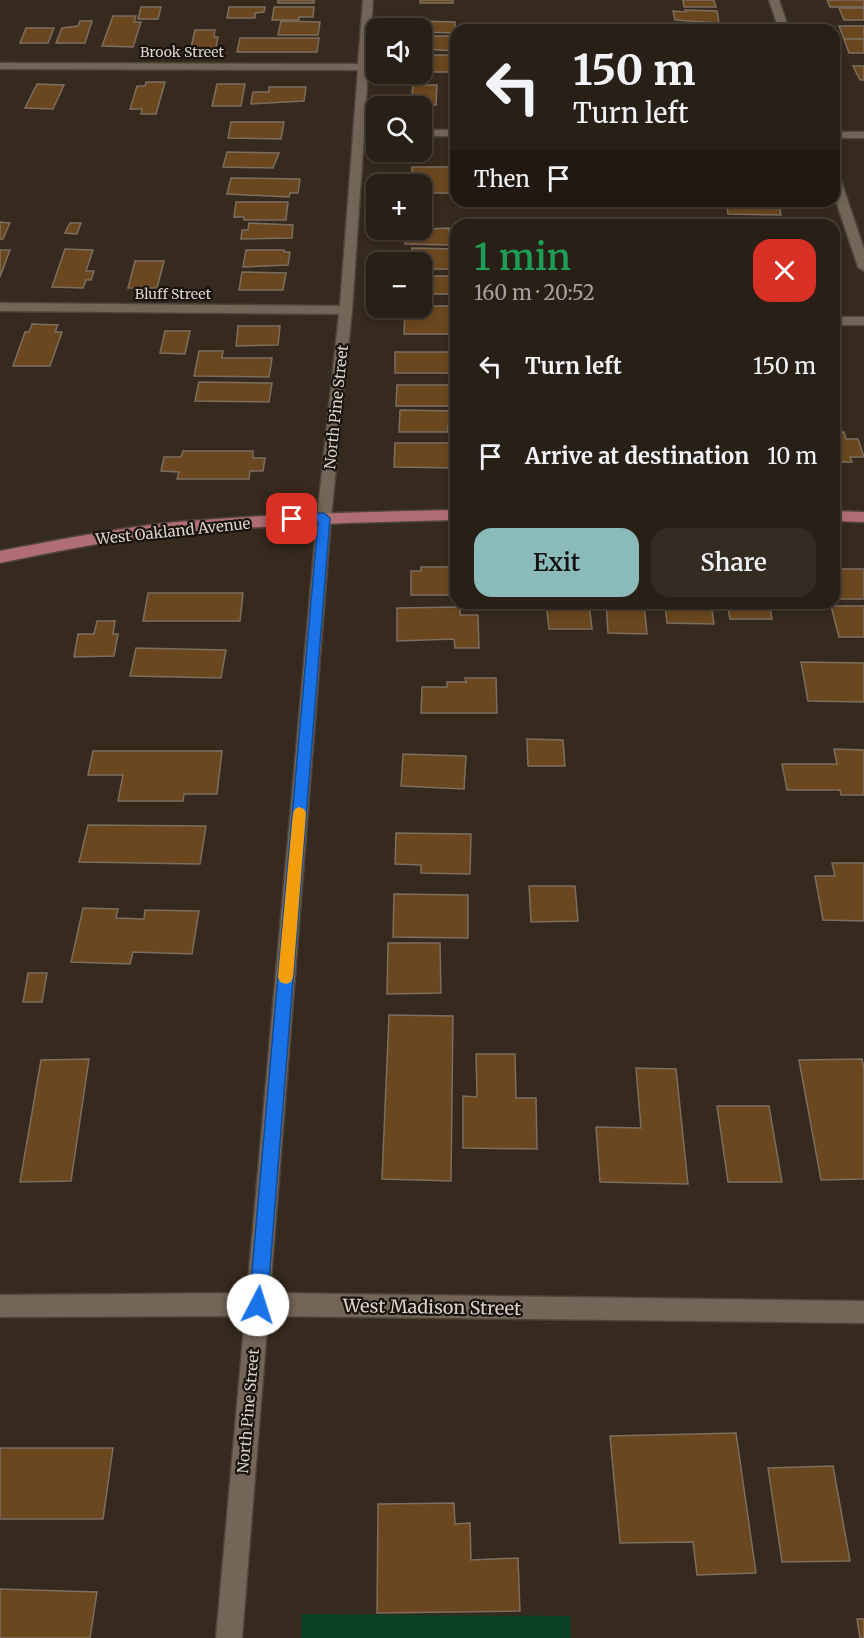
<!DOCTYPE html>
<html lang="en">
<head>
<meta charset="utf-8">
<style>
	:root { --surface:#281f16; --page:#342c23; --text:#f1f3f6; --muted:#a5a2a1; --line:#443d35; --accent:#8bbbb9 }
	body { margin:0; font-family:Merriweather,serif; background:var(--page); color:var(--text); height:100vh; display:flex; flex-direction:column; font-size:22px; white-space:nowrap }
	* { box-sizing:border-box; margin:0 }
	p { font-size:20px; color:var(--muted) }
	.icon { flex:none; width:33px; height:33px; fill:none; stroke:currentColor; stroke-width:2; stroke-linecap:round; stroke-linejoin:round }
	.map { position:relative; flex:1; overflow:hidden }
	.side { position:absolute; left:450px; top:219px; width:390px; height:390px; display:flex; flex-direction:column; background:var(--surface); border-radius:18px; box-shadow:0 3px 9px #0003,0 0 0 2px var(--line) }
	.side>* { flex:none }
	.hud { position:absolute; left:450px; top:24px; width:390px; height:183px; border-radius:18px; box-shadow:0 3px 9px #0003,0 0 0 2px var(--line); background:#281f16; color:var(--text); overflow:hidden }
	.tools { position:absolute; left:366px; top:18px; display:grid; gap:12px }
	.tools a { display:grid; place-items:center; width:66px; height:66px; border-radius:12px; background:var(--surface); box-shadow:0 3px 9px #0003,0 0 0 2px var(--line); font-size:30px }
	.pin { position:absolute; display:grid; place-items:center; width:51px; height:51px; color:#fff; margin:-26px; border-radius:12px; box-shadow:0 3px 9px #0006 }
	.me { position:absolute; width:66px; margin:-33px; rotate:5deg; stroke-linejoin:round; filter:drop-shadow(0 0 4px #0008) }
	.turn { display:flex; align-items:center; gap:21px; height:126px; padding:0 24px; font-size:27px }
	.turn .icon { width:78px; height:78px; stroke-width:2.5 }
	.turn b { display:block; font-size:42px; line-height:51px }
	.then { display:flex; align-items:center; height:57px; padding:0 24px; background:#0003; gap:12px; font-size:22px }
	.round { display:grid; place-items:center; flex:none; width:63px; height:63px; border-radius:18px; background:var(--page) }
	.summary { display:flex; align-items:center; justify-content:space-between; height:102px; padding:0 24px }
	h1 { font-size:36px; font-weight:600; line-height:45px; color:#1e9e55 }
	.button { display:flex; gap:12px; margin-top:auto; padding:12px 24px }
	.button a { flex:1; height:69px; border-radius:18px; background:var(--accent); color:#111; font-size:24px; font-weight:600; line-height:69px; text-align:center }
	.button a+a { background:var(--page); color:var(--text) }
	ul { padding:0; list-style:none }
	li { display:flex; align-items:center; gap:18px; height:90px; padding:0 24px }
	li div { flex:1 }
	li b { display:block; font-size:22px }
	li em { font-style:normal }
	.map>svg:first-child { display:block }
</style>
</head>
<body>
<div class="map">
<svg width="864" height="1638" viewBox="0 0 864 1638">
	<rect width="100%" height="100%" fill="#36291d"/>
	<polygon fill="#0b4126" points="302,1614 570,1616 571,1638 301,1638"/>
	<g fill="#6a471e" stroke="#7c6e5f" stroke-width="1.5">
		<rect x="278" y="0" width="36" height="3"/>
		<rect x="420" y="0" width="33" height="3"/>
		<polygon points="683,0 714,0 716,7 684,7"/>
		<polygon points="827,0 864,0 864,7 830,7"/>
		<polygon points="141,7 161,7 158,19 138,19"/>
		<polygon points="229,7 265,7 264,12 255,13 255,18 227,18"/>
		<polygon points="274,7 314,7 313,17 299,17 299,20 272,20"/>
		<polygon points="839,8 864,8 864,20 844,20"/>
		<polygon points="685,10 717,11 719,23 675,20 673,11 686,12"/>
		<polygon points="113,16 136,16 134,22 141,22 133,47 102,46"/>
		<polygon points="80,21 92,21 85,43 56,43 62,28 78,26"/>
		<polygon points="281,21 320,22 318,35 278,35"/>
		<polygon points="419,21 455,22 455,33 422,32 422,28 418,28"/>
		<polygon points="839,26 864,26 864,39 844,39"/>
		<polygon points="26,28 54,28 48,43 20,43"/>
		<polygon points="195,30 215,30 214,37 218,37 215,52 190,52"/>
		<polygon points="422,36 456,36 456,51 422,49"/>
		<polygon points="240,38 319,38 317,52 237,52"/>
		<polygon points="844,39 864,39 864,53 849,53"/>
		<rect x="422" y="55" width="34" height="17"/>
		<polygon points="853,66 864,66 864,80 860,80"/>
		<polygon points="146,82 165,82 156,114 141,114 142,109 130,109 137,86 145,86"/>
		<polygon points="37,84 64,85 53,109 25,108"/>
		<polygon points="217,84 245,84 241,106 212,106"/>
		<polygon points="413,85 437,85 436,105 411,104"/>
		<polygon points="269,87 306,87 304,101 251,104 253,92 269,92"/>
		<polygon points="231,122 284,122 281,139 228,138"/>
		<polygon points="227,152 279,153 273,168 223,167"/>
		<polygon points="412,167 452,167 452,180 456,180 456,193 430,193 430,183 412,183"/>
		<polygon points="231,178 300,179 298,193 290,193 289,197 227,194"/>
		<polygon points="726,201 778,201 781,215 728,214"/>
		<polygon points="236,202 288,202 286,220 244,220 244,217 234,217"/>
		<polygon points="0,222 10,223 3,239 0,239"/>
		<polygon points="70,223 81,223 77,234 65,233"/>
		<polygon points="249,223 293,225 292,238 241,239 242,230 248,230"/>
		<polygon points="449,228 449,245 405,244 405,230"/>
		<polygon points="412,248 456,249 456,269 430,269 430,262 412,262"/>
		<polygon points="65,249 93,250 86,271 94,271 91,280 86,280 83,288 52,287"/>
		<polygon points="0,250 10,250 0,277"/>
		<polygon points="246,250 284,250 284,252 290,252 288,265 243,267"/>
		<polygon points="135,261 164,261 157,288 128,288"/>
		<polygon points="242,272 286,273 283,290 239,290"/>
		<polygon points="422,276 454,276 456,294 422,294"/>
		<polygon points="422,306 456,306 456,334 404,334 405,308 422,308"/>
		<polygon points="32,324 58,325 55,332 62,332 50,366 13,366 25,332 29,332"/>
		<polygon points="238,326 280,326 278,345 236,346"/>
		<polygon points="165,331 190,331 185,354 160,353"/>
		<polygon points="199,351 223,351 222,358 272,358 269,377 194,376"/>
		<polygon points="395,352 450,352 451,373 395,373"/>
		<polygon points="199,382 272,383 269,402 195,401"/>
		<polygon points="397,385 453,385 453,406 396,406"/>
		<polygon points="400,410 456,411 456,426 448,426 448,432 399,432"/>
		<polygon points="834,432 844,432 846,439 858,439 864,457 850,457 852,462 834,462"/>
		<polygon points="395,443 456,443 456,468 394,467"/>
		<polygon points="183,451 253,451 253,458 265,458 263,471 250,471 249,479 177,479 179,472 161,471 164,457 181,457"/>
		<polygon points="421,567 450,567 450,571 456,571 456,595 411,595 411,571 421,571"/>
		<rect x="834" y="569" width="30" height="30"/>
		<polygon points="148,593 243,593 240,621 143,621"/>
		<polygon points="546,603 589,603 592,629 549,629"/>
		<polygon points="606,603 644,603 647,634 608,633"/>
		<polygon points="665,603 711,603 714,624 667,623"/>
		<polygon points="727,603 769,603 772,619 730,619"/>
		<polygon points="831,606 864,606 864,637 839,637"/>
		<polygon points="460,607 460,615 478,615 479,648 455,648 454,639 397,641 397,608"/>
		<polygon points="97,621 115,621 113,634 118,634 114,656 74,657 78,634 94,634"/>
		<polygon points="136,648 226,650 221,678 130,676"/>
		<polygon points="801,662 864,663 864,702 808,701"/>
		<polygon points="465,678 496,678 497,713 421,713 422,687 447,687 447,682 466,682"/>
		<polygon points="527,739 563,740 565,766 528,766"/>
		<polygon points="834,749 864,750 864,795 841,795 840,790 787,790 782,764 837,764"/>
		<polygon points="93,751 222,751 217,794 184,794 183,801 118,801 123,775 88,775"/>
		<polygon points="403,754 466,756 464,789 401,786"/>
		<polygon points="88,825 206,826 200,864 79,862"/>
		<polygon points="396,833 471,834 470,874 421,873 421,865 395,864"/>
		<polygon points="832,863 864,863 864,921 823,920 815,876 835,876"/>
		<polygon points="529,886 575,886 578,921 531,922"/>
		<polygon points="394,894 468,895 468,938 393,937"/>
		<polygon points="83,908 118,909 116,918 144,919 145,910 199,911 192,954 133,952 130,964 71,962"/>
		<polygon points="388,943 440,943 441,993 387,994"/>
		<polygon points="28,973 47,973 42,1002 23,1002"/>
		<polygon points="389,1015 453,1016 451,1181 382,1179"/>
		<polygon points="476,1054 515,1054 516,1098 536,1098 537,1149 463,1148 463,1096 477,1097"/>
		<polygon points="89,1059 71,1181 20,1182 41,1060"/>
		<polygon points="862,1059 864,1069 864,1179 821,1180 799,1060"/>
		<polygon points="636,1068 676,1069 688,1184 600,1182 596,1127 641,1128"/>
		<polygon points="717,1106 769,1106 782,1182 728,1182"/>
		<polygon points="736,1433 756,1573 697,1575 693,1542 620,1543 610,1436"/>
		<polygon points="0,1448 113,1448 103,1519 0,1519"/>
		<polygon points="833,1466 850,1561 782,1562 768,1468"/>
		<polygon points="454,1503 455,1524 470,1523 471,1560 518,1558 520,1611 377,1613 378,1504"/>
		<polygon points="0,1589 97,1592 90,1638 0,1638"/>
		<polygon points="857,1619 864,1619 864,1638 860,1638"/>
	</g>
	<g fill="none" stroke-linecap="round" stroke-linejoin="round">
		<g stroke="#4e443a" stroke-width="3">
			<g id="minor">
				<polygon points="363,0 373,0 364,129 376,129 376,135 364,135 352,310 331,518 270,1293 864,1301 864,1323 268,1316 242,1638 216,1638 245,1316 0,1317 0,1295 247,1293 317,518 339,314 0,311 0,303 340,306 358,70 0,69 0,63 358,64"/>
				<polygon points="769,0 779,0 789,30 779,30"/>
				<rect x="422" y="130" width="34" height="6"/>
				<rect x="834" y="132" width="30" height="6"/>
				<polygon points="834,175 840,178 864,249 864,271 858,267 834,195"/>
				<rect x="834" y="317" width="30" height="8"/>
			</g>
		</g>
		<g stroke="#4e443a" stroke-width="3">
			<g id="major">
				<path d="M 456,510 L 456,520 C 363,522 269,525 176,533 C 117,539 58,551 0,563 L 0,551 C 58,540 117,528 176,522 C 270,514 363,512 456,510 Z"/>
				<polygon points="834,511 864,512 864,522 834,521"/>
			</g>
		</g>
		<use href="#minor" fill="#736557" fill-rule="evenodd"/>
		<use href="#major" fill="#b16d74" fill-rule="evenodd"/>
	</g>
	<polygon fill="#1a73e8" stroke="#114b97" stroke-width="1.5" points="324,513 330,518 267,1305 264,1311 258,1313 252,1311 249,1305 318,522 292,524 287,519 292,515"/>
	<polygon fill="#f59e0b" points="299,807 304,809 306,813 293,977 291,982 286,984 280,982 278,977 293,813 295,809"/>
	<g text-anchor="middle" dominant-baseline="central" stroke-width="4.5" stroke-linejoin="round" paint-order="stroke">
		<g font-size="14" fill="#dbd3cb" stroke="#19130e">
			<text x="182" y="52">Brook Street</text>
			<text x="173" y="294">Bluff Street</text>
		</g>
		<g font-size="15" fill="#dbd3cb" stroke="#19130e">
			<text transform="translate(336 407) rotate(-84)">North Pine Street</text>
			<text transform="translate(173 531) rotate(-6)">West Oakland Avenue</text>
			<text transform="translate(248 1411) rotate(-85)">North Pine Street</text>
		</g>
		<g font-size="18" fill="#dbd3cb" stroke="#19130e">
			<text transform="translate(432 1307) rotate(1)">West Madison Street</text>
		</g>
	</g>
</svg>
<div class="tools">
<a><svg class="icon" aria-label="sound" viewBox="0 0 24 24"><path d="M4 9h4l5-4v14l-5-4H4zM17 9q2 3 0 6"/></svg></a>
<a><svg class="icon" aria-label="search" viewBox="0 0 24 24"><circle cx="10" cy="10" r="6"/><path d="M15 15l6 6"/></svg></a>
<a>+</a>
<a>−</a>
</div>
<div class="pin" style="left:292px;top:519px;background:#d93025"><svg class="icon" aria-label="arrive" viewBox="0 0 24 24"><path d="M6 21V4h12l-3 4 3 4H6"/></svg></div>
<svg class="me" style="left:258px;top:1305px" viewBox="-20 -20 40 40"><circle r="19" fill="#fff"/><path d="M0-13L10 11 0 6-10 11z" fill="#1a73e8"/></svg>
<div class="hud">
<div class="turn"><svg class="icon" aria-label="left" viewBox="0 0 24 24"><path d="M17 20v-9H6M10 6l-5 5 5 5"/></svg><div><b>150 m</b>Turn left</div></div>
<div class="then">Then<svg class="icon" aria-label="arrive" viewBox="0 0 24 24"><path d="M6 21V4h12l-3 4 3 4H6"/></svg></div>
</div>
<section class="side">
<div class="summary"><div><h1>1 min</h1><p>160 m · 20:52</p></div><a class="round" style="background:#d93025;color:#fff"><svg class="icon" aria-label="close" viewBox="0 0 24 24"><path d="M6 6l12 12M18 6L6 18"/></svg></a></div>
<ul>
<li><svg class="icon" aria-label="left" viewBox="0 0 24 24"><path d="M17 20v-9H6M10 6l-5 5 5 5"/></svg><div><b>Turn left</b></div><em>150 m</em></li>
<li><svg class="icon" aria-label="arrive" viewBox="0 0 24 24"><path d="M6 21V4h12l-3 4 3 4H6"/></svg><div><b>Arrive at destination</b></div><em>10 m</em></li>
</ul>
<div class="button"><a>Exit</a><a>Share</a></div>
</section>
</div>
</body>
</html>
